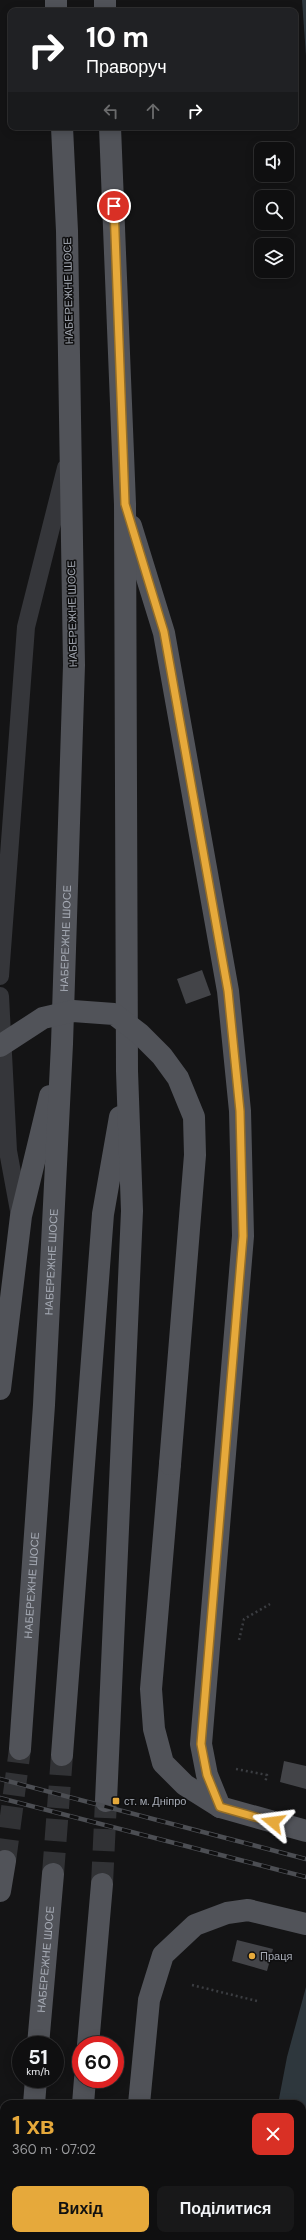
<!DOCTYPE html>
<html lang="uk">
<head>
<meta charset="utf-8">
<style>
	:root { --surface:#0f0f10; --page:#181819; --text:#f1f3f6; --muted:#9b9c9f; --line:#2f2f30; --accent:#e6a93b }
	body { margin:0; font-family:"DM Sans",sans-serif; background:var(--page); color:var(--text); height:100vh; display:flex; flex-direction:column; font-size:15px; white-space:nowrap }
	* { box-sizing:border-box; margin:0 }
	p { font-size:13px; color:var(--muted) }
	.icon { flex:none; width:22px; height:22px; fill:none; stroke:currentColor; stroke-width:2; stroke-linecap:round; stroke-linejoin:round }
	.map { position:relative; flex:1; overflow:hidden }
	.details { position:absolute; left:0px; top:2100px; width:306px; height:140px; display:flex; flex-direction:column; background:var(--surface); border-radius:12px 12px 0 0; box-shadow:0 2px 10px #0003,0 0 0 1px var(--line) }
	.details>* { flex:none }
	.banner { position:absolute; left:8px; top:8px; width:290px; height:122px; border-radius:8px; box-shadow:0 2px 10px #0003,0 0 0 1px var(--line); background:#202124; color:#fff; overflow:hidden }
	.tools { position:absolute; left:254px; top:142px; display:grid; gap:8px }
	.tools a { display:grid; place-items:center; width:40px; height:40px; border-radius:8px; background:var(--surface); box-shadow:0 2px 10px #0003,0 0 0 1px var(--line); font-size:20px }
	.speed { position:absolute; left:12px; top:2036px; display:flex; gap:8px; font-size:20px; font-weight:700; text-align:center }
	.speed>* { display:grid; place-content:center; width:52px; height:52px; border-radius:50%; background:var(--surface); box-shadow:0 2px 10px #0003,0 0 0 1px var(--line); line-height:1 }
	.speed small { font-size:10px; font-weight:400 }
	.speed .limit { border:6px solid #d22; background:#fff; color:#111 }
	.pin { position:absolute; display:grid; place-items:center; width:34px; height:34px; color:#fff; margin:-17px; border:2px solid #fff; border-radius:50%; box-shadow:0 1px 4px #0007 }
	.me { position:absolute; width:44px; margin:-22px; rotate:286deg; stroke-linejoin:round; filter:drop-shadow(0 0 3px #0008) }
	.turn { display:flex; align-items:center; gap:14px; height:84px; padding:0 12px; font-size:18px }
	.turn .icon { width:52px; height:52px; stroke-width:2.5 }
	.turn b { display:block; font-size:28px; line-height:34px }
	.lanes { display:flex; align-items:center; height:38px; padding:0 12px; background:#0003; justify-content:center; gap:20px; direction:ltr }
	.lanes .off { opacity:.35 }
	.round { display:grid; place-items:center; flex:none; width:42px; height:42px; border-radius:8px; background:var(--page) }
	.overview { display:flex; align-items:center; justify-content:space-between; height:68px; padding:0 12px }
	h1 { font-size:24px; font-weight:700; line-height:30px; color:var(--accent) }
	.primary-button { display:flex; gap:8px; margin-top:auto; padding:8px 12px }
	.primary-button a { flex:1; height:46px; border-radius:8px; background:var(--accent); color:#111; font-size:16px; font-weight:700; line-height:46px; text-align:center }
	.primary-button a+a { background:var(--page); color:var(--text) }
	.map>svg:first-child { display:block }
</style>
</head>
<body>
<div class="map">
<svg width="306" height="2240" viewBox="0 0 306 2240">
	<rect width="100%" height="100%" fill="#141415"/>
	<g fill="#2e373d">
		<polygon points="302,0 306,0 306,56"/>
		<polygon points="306,1987 306,2240 257,2240 257,2236 302,2236 302,2104 278,2104 287,2057"/>
	</g>
	<g fill="#434448">
		<polygon points="202,970 211,995 186,1004 177,979"/>
		<polygon points="284,1761 306,1766 306,1789 280,1782"/>
		<polygon points="237,1940 273,1949 267,1971 232,1961"/>
	</g>
	<g fill="none" stroke-linecap="round" stroke-linejoin="round">
		<g stroke="#313235" stroke-width="22" stroke-dasharray="22 11" stroke-linecap="butt">
			<polyline points="5,1861 20,1749"/>
			<polyline points="53,1874 62,1755"/>
			<polyline points="102,1884 106,1801"/>
		</g>
		<g stroke="#3b3d41" stroke-width="2.5" stroke-dasharray="2 3" stroke-linecap="butt">
			<polyline points="239,1640 244,1619 270,1604"/>
			<polyline points="236,1769 267,1775 265,1783"/>
			<polyline points="192,1985 257,2001"/>
		</g>
		<g stroke="#35363a" stroke-width="18">
			<polyline points="0,976 26,627 66,468"/>
			<polyline points="0,996 8,1151 20,1216"/>
		</g>
		<g stroke="#515359" stroke-width="22">
			<polyline points="56,0 56,11"/>
			<polyline points="105,0 105,11"/>
			<polyline points="131,526 164,633 228,991 240,1111 243,1236 201,1744 207,1775 220,1807"/>
			<polyline points="0,1389 21,1216 50,1096"/>
			<polyline points="170,1464 151,1689 154,1729 163,1763 185,1785 220,1807 306,1831"/>
			<path id="s1" d="M 20,1749 L 44,1405 L 62,1044 L 74,665 L 67,231 L 62,127"/>
			<polyline points="62,1755 103,1214 120,1117"/>
			<polyline points="106,1801 132,1211 127,1071 125,504 110,127"/>
			<polyline points="0,1891 5,1861"/>
			<path id="s2" d="M 38,2045 L 53,1874"/>
			<polyline points="88,2045 102,1884"/>
			<polyline points="34,2104 36,2079"/>
			<polyline points="83,2104 85,2079"/>
			<polyline points="139,2104 149,2000 163,1955 195,1925 227,1913 248,1910 306,1924"/>
			<polyline points="21,2240 21,2236"/>
			<polyline points="69,2240 70,2236"/>
			<polyline points="124,2240 125,2236"/>
		</g>
		<g stroke="#4c4e53" stroke-width="4.5">
			<g id="rail">
				<polyline points="0,1779 306,1859"/>
				<polyline points="0,1798 306,1877"/>
			</g>
		</g>
		<use href="#rail" stroke="#0f0f10" stroke-width="3" stroke-dasharray="9" stroke-linecap="butt"/>
		<polyline stroke="#515359" stroke-width="22" points="0,1046 43,1018 73,1011 114,1014 140,1034 162,1056 178,1078 194,1117 195,1155 170,1464"/>
	</g>
	<g fill="none" stroke-linecap="round" stroke-linejoin="round">
		<g stroke="#966e26" stroke-width="10">
			<polyline id="route" points="114,206 125,504 164,632 228,991 240,1111 243,1236 201,1744 207,1775 220,1807 273,1822"/>
		</g>
		<use href="#route" stroke="#e6a93b" stroke-width="7"/>
	</g>
	<g fill="#e6a93b" stroke="#0f0f10" stroke-width="1.5">
		<rect x="112" y="1797" width="8" height="8" rx="2"/>
		<circle cx="252" cy="1956" r="4"/>
	</g>
	<g text-anchor="middle" dominant-baseline="central" stroke-width="3" stroke-linejoin="round" paint-order="stroke">
		<g font-size="11" fill="#a6abb5" stroke="#0f0f10">
			<text transform="translate(68 291) rotate(-91)">НАБЕРЕЖНЕ ШОСЕ</text>
			<text transform="translate(72 614) rotate(-91)">НАБЕРЕЖНЕ ШОСЕ</text>
			<text stroke="none"><textPath href="#s1" startOffset="812">НАБЕРЕЖНЕ ШОСЕ</textPath></text>
			<text stroke="none"><textPath href="#s1" startOffset="488">НАБЕРЕЖНЕ ШОСЕ</textPath></text>
			<text stroke="none"><textPath href="#s1" startOffset="164">НАБЕРЕЖНЕ ШОСЕ</textPath></text>
			<text stroke="none"><textPath href="#s2" startOffset="86">НАБЕРЕЖНЕ ШОСЕ</textPath></text>
		</g>
		<g font-size="11" fill="#a6abb5" stroke="#0f0f10" text-anchor="start">
			<text x="124" y="1801">ст. м. Дніпро</text>
			<text x="260" y="1956">Праця</text>
		</g>
	</g>
</svg>
<div class="tools">
<a><svg class="icon" aria-label="sound" viewBox="0 0 24 24"><path d="M4 9h4l5-4v14l-5-4H4zM17 9q2 3 0 6"/></svg></a>
<a><svg class="icon" aria-label="search" viewBox="0 0 24 24"><circle cx="10" cy="10" r="6"/><path d="M15 15l6 6"/></svg></a>
<a><svg class="icon" aria-label="layers" viewBox="0 0 24 24"><path d="M12 4l9 5-9 5-9-5zM3 14l9 5 9-5"/></svg></a>
</div>
<div class="speed"><div>51<small>km/h</small></div><div class="limit">60</div></div>
<div class="pin" style="left:114px;top:206px;background:#d93025"><svg class="icon" aria-label="arrive" viewBox="0 0 24 24"><path d="M6 21V4h12l-3 4 3 4H6"/></svg></div>
<svg class="me" style="left:273px;top:1822px" viewBox="-20 -20 40 40"><path d="M0-17L14 15 0 8-14 15z" fill="#e6a93b" stroke="#fff" stroke-width="4"/></svg>
<div class="banner">
<div class="turn"><svg class="icon" aria-label="right" viewBox="0 0 24 24"><path d="M7 20v-9h11M14 6l5 5-5 5"/></svg><div><b>10 m</b>Праворуч</div></div>
<div class="lanes"><svg class="icon off" aria-label="left" viewBox="0 0 24 24"><path d="M17 20v-9H6M10 6l-5 5 5 5"/></svg><svg class="icon off" aria-label="ahead" viewBox="0 0 24 24"><path d="M12 20V5M6 11l6-6 6 6"/></svg><svg class="icon" aria-label="right" viewBox="0 0 24 24"><path d="M7 20v-9h11M14 6l5 5-5 5"/></svg></div>
</div>
<section class="details">
<div class="overview"><div><h1>1 хв</h1><p>360 m · 07:02</p></div><a class="round" style="background:#d93025;color:#fff"><svg class="icon" aria-label="close" viewBox="0 0 24 24"><path d="M6 6l12 12M18 6L6 18"/></svg></a></div>
<div class="primary-button"><a>Вихід</a><a>Поділитися</a></div>
</section>
</div>
</body>
</html>
